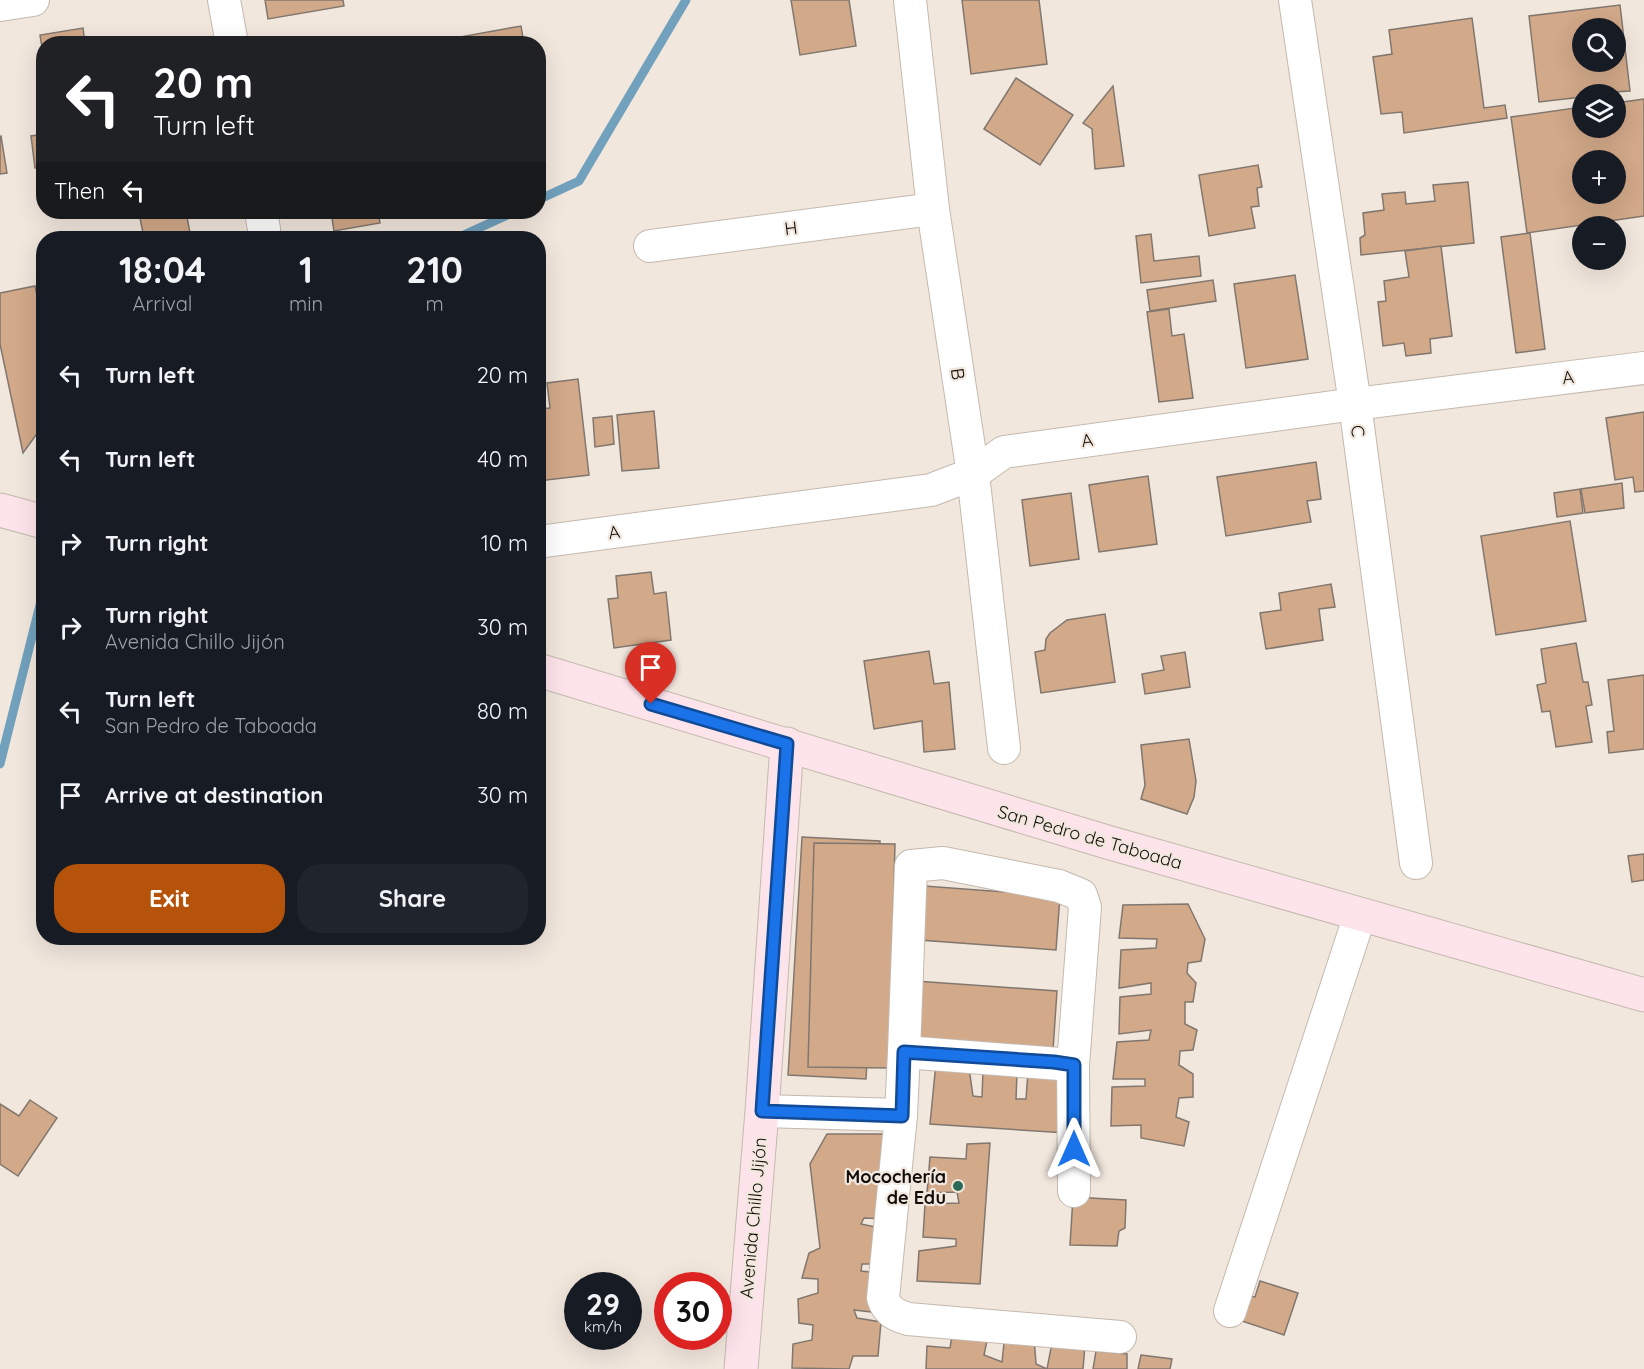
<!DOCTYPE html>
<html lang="en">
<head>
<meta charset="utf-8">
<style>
	:root { --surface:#171b24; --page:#20242c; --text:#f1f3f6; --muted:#9ea1a6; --accent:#b45309 }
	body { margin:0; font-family:Quicksand,sans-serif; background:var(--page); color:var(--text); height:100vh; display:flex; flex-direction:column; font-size:22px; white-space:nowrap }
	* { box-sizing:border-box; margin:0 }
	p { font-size:20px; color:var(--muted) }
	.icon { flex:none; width:33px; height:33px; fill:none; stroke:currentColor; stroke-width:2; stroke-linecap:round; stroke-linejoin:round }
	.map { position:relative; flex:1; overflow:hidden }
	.panel { position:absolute; left:36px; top:231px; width:510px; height:714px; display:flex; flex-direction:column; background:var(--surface); border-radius:24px; box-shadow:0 6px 24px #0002 }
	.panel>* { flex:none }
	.top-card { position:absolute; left:36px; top:36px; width:510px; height:183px; border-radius:24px; box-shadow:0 6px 24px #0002; background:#202124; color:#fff; overflow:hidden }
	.buttons { position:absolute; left:1572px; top:18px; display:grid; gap:12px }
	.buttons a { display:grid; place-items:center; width:54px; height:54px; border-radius:50%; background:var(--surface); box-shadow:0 6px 24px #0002; font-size:30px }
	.speed { position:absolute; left:564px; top:1272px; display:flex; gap:12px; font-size:30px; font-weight:700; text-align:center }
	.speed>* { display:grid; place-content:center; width:78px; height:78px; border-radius:50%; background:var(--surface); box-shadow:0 6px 24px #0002; line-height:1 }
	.speed small { font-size:15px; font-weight:400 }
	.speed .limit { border:9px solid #d22; background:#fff; color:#111 }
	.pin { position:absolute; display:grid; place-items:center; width:51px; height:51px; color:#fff; margin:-62px -26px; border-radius:50% 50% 50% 0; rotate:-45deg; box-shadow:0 0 6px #0007 }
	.pin .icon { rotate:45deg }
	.me { position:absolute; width:66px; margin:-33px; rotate:0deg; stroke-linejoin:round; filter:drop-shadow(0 0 4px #0008) }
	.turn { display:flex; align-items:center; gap:21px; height:126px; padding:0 18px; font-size:27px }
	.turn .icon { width:78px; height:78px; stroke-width:2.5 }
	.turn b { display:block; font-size:42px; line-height:51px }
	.then { display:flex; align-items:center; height:57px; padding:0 18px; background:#0003; gap:12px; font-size:22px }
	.eta { display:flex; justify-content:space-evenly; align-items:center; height:102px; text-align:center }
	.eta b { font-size:36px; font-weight:700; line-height:42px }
	.button { display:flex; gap:12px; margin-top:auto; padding:12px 18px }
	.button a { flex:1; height:69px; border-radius:24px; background:var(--accent); color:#fff; font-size:24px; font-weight:700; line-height:69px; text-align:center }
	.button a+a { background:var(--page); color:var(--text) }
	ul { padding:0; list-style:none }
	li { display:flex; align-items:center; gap:18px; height:84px; padding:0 18px }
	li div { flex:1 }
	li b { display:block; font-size:22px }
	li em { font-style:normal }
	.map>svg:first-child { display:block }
</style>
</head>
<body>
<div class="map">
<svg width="1644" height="1369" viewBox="0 0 1644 1369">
	<rect width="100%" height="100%" fill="#f2e7dd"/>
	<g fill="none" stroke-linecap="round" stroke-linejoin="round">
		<g stroke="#71a1bd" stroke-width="9">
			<polyline points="538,200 579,181 686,0"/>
			<polyline points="457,238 514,212"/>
			<polyline points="0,764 44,589"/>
		</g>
	</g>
	<g fill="#d2a989" stroke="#82776e" stroke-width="1.5" fill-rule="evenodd">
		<polygon points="265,0 343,0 344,6 268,19"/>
		<polygon points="791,0 849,0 856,46 800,55"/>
		<polygon points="962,0 1039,0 1047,64 971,74"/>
		<path d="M 1620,5 L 1630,91 L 1582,94 L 1582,97 L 1539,102 L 1529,16 ZM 1582,28 L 1616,28 L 1616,62 L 1582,62 Z"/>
		<polygon points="1472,18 1484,108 1505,105 1507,118 1404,133 1402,112 1381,114 1373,57 1392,54 1389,30"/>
		<polygon points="521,26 524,44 444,44 443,40"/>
		<polygon points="83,28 85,44 44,44 44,60 40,35"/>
		<polygon points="1016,78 1073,115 1040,165 984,129"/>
		<polygon points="1113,86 1124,166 1095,169 1092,129 1083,123"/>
		<path d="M 1644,99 L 1644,216 L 1527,233 L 1511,117 L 1582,107 L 1582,128 L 1616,128 L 1616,103 ZM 1582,160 L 1616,160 L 1616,194 L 1582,194 Z"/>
		<polygon points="44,134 44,167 35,168 31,136"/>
		<polygon points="1,136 7,173 0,174 0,137"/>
		<polygon points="1258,165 1262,187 1257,188 1259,206 1251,207 1255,228 1209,236 1199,175"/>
		<polygon points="1468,182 1474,243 1361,255 1360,238 1365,235 1363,213 1384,210 1382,194 1405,192 1406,204 1435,201 1433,185"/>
		<polygon points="147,212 186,212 191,238 144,238 139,213"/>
		<polygon points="331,212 378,212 380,223 334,231"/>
		<polygon points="1530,233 1545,349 1516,353 1501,237"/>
		<polygon points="1151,234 1154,261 1199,256 1201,276 1141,283 1136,236"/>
		<polygon points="1441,246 1452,336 1430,339 1431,353 1406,356 1404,343 1383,346 1378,302 1386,301 1384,281 1409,277 1405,251"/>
		<polygon points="1295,275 1308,359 1246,368 1234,284"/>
		<polygon points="1213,280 1216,301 1150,311 1147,290"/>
		<polygon points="35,286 44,331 44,424 23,453 0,344 0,293"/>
		<polygon points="1169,309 1172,336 1184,334 1193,398 1159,402 1147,312"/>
		<polygon points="578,379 589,475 538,481 538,409 550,408 547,383"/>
		<polygon points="654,411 659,468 622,471 617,415"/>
		<polygon points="1644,412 1644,491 1635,492 1633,477 1615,480 1606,418"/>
		<polygon points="612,416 614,444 595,447 593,418"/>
		<polygon points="1316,462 1321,499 1307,501 1311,522 1226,536 1217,477"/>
		<polygon points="1148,476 1157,544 1099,552 1089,485"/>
		<polygon points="1622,483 1624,508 1585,513 1581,489"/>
		<polygon points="1580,489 1583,513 1557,517 1554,493"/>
		<polygon points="1071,493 1079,559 1030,566 1022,500"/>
		<polygon points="1570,521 1586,621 1496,635 1481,536"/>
		<polygon points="651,572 654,594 666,592 671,640 614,648 608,599 618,598 616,576"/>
		<polygon points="1331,584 1335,607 1319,609 1323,640 1266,649 1260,613 1281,610 1279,593"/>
		<polygon points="1105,614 1115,682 1041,693 1035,652 1045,650 1046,639 1050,633 1067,620"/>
		<polygon points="1576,643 1583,682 1588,682 1592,705 1586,706 1592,742 1556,747 1550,711 1542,712 1537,685 1546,683 1541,649"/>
		<polygon points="929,651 934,684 949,682 955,749 924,752 922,721 874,729 864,661"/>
		<polygon points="1185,652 1190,687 1145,694 1142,674 1164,670 1161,656"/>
		<polygon points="1644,675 1644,749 1609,753 1607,732 1614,731 1608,680"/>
		<polygon points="1189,739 1196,781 1194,797 1187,814 1141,799 1145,785 1141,745"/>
		<polygon points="802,837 880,841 866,1079 788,1075"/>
		<polygon points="814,843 895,844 889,1068 808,1067"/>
		<polygon points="1644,854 1644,880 1632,882 1628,856"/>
		<polygon points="924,886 1060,896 1056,950 919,940"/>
		<polygon points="1188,904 1205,939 1201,961 1188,963 1187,973 1196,983 1193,1002 1185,1002 1185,1024 1197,1030 1193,1050 1180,1051 1179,1065 1193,1074 1193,1097 1179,1098 1176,1117 1189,1122 1184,1146 1141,1138 1141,1125 1111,1126 1112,1087 1145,1086 1145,1079 1113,1079 1117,1042 1149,1040 1151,1030 1119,1034 1120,997 1151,994 1151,983 1119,988 1121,950 1156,948 1157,939 1119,938 1123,905"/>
		<polygon points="915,981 1057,991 1053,1050 911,1041"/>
		<polygon points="936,1063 969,1068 973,1096 982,1097 983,1070 1017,1073 1016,1099 1026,1099 1028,1072 1059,1069 1066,1133 930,1124"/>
		<polygon points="30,1100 57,1118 18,1176 0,1164 0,1104 19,1116"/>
		<polygon points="827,1134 891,1134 889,1174 867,1173 866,1178 890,1181 886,1219 864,1218 861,1224 890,1230 882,1264 862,1264 861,1271 881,1273 879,1313 854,1310 857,1318 881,1322 878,1356 853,1356 849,1369 792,1368 793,1344 812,1340 813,1325 799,1323 798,1299 818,1293 818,1279 802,1278 809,1253 820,1248 810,1164"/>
		<polygon points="990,1143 980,1284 917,1281 919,1251 956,1246 956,1239 923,1237 925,1204 959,1203 957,1192 927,1193 930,1157 966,1159 967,1144"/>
		<polygon points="1073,1197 1126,1200 1125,1228 1119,1231 1117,1246 1070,1245"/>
		<polygon points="1260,1281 1298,1293 1284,1335 1242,1321 1250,1296 1255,1297"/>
		<polygon points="954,1323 989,1331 984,1355 1002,1362 1005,1334 1034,1337 1036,1364 1047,1369 926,1369 927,1346 950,1348"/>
		<polygon points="1052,1343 1085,1345 1083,1369 1047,1369"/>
		<polygon points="1096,1351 1127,1354 1127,1369 1093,1369"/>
		<polygon points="1141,1355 1172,1359 1170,1369 1138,1369"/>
	</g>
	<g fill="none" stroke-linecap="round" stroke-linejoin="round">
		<g stroke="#c4b9af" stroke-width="34">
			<g id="street">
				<polyline points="224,0 232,44"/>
				<polyline points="910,0 933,209 973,474 1004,748"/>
				<polyline points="1295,0 1355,404 1416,863"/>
				<polyline points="0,5 33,0"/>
				<polyline points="261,212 264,229"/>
				<polyline points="650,246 933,209"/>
				<polyline points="538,542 931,490 973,474 1004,452 1355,404 1644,368"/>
				<polyline points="904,1052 911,866 943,863 1059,886 1081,895 1085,907 1073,1065 1074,1191"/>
				<polyline points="762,1111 901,1115 904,1052 1073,1065"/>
				<path d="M 901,1115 L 883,1298 C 887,1311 895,1315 908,1319 L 1120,1337"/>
				<polyline points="1230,1311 1360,915"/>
			</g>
		</g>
		<g stroke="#c4b9af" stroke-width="35">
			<g id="secondary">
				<polyline points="0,510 44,522"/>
				<polyline points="538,670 1107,842 1644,995"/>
				<polyline points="741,1369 762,1111 787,744"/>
			</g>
		</g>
		<use href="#street" stroke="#fff" stroke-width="32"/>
		<use href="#secondary" stroke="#fde4ea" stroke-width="33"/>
	</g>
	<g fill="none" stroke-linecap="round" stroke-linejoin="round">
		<g stroke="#114b97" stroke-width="15">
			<polyline id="route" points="651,704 787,744 762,1111 902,1116 904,1052 1054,1062 1074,1065 1074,1149"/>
		</g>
		<use href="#route" stroke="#1a73e8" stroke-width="10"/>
	</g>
	<circle fill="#2b6a57" stroke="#f2e7dd" stroke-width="2" cx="958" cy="1186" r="6"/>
	<g text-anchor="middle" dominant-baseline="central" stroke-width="4.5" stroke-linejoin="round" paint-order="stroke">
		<g font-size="18" fill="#110d0a" stroke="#f2e7dd">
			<text transform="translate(791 228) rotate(-7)">H</text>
			<text transform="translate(958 374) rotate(82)">B</text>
			<text transform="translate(1568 377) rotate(-7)">A</text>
			<text transform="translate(1358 431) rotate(82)">C</text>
			<text transform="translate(1087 440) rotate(-8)">A</text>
			<text transform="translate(614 532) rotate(-8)">A</text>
			<text transform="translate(1090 837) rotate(16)">San Pedro de Taboada</text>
			<text transform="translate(753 1218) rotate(-85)">Avenida Chillo Jijón</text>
		</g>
		<g font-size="18" font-weight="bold" fill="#110d0a" stroke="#f2e7dd" text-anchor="end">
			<text x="946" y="1176">Mocochería<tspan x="946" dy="21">de Edu</tspan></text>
		</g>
	</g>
</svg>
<div class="buttons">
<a><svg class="icon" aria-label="search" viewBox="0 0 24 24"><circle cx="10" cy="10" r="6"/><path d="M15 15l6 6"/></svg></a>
<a><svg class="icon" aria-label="layers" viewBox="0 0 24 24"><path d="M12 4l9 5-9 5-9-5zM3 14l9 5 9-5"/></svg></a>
<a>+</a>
<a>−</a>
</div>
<div class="speed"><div>29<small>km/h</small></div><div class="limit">30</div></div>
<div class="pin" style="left:651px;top:704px;background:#d93025"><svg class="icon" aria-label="arrive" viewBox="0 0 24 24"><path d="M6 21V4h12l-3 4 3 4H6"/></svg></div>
<svg class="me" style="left:1074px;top:1149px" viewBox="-20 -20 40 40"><path d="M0-17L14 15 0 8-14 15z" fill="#1a73e8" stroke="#fff" stroke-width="4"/></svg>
<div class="top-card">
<div class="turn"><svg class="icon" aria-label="left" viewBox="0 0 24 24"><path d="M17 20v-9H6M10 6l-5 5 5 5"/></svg><div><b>20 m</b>Turn left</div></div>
<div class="then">Then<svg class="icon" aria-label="left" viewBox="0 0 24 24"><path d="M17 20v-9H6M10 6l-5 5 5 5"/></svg></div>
</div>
<section class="panel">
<div class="eta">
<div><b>18:04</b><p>Arrival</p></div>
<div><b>1</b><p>min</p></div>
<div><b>210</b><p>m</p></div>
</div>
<ul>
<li><svg class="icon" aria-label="left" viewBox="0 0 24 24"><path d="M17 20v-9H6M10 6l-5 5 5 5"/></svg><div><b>Turn left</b></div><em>20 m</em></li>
<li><svg class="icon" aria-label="left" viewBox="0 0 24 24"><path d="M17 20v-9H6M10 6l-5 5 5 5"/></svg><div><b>Turn left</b></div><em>40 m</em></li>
<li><svg class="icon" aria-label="right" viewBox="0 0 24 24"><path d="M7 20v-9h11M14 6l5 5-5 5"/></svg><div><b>Turn right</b></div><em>10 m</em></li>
<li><svg class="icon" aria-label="right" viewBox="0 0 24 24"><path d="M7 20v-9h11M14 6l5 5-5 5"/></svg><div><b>Turn right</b><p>Avenida Chillo Jijón</p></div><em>30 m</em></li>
<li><svg class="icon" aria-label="left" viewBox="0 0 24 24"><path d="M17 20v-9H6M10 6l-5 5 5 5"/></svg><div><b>Turn left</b><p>San Pedro de Taboada</p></div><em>80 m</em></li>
<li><svg class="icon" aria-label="arrive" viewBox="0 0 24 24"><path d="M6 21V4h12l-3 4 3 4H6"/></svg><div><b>Arrive at destination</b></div><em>30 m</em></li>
</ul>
<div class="button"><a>Exit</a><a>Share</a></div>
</section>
</div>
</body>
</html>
